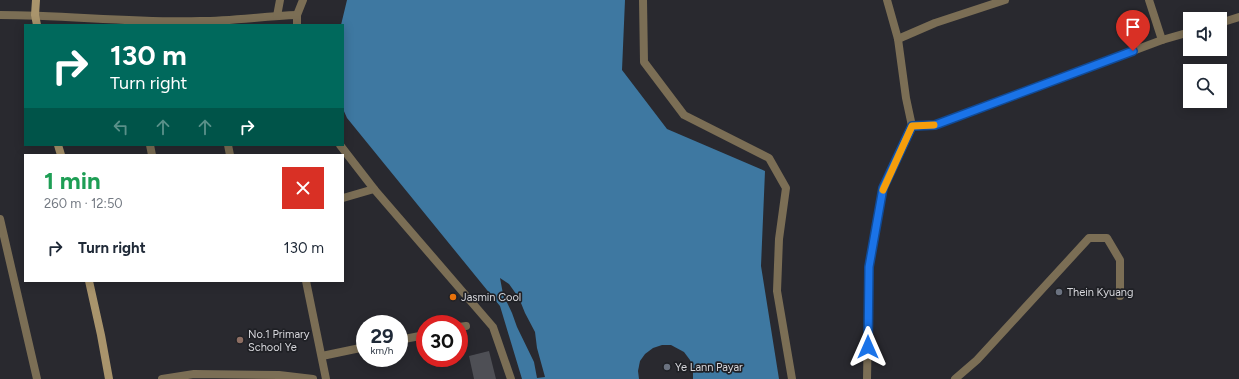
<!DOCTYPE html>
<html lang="en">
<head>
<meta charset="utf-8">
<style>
	:root { --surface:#fff; --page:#f6f6f7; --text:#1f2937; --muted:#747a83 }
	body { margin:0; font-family:Figtree,sans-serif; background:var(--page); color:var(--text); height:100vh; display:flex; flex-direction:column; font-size:15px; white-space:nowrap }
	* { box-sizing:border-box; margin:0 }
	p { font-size:13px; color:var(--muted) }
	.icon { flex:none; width:22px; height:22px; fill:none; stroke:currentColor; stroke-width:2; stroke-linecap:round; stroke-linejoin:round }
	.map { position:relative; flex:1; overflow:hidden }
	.details { position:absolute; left:24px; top:154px; width:320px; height:128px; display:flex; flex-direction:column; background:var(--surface); border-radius:0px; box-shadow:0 2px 10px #0003 }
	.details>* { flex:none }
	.guide { position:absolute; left:24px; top:24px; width:320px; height:122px; border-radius:0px; box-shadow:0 2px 10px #0003; background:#00695c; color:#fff; overflow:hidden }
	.fabs { position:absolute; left:1183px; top:12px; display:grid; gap:8px }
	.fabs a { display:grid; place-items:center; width:44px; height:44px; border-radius:0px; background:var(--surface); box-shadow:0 2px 10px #0003; font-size:20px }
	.speed { position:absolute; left:356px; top:315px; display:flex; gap:8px; font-size:20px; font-weight:700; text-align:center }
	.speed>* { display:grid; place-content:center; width:52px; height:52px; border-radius:50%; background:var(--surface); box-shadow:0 2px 10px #0003; line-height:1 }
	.speed small { font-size:10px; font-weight:400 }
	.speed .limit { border:6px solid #d22; background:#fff; color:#111 }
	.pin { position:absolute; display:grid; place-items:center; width:34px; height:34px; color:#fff; margin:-41px -17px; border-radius:50% 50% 50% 0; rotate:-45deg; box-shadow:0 0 4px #0007 }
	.pin .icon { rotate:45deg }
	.me { position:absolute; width:44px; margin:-22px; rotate:0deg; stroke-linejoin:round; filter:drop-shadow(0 0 3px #0008) }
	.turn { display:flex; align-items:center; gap:14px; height:84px; padding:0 20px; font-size:18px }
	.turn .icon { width:52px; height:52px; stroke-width:2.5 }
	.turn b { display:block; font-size:28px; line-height:34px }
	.lanes { display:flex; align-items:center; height:38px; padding:0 20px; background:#0003; justify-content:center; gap:20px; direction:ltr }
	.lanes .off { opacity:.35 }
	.round { display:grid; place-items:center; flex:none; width:42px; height:42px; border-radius:0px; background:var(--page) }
	.overview { display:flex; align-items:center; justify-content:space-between; height:68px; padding:0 20px }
	h1 { font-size:24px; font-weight:700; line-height:30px; color:#1e9e55 }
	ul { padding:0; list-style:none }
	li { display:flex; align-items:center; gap:12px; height:52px; padding:0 20px }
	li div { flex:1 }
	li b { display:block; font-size:15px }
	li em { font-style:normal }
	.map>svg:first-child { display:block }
</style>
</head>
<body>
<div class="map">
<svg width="1239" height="379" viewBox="0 0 1239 379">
	<rect width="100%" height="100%" fill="#29292f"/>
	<path fill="#3e78a1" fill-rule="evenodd" d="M 347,0 L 625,0 L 622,70 L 667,129 L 765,171 L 761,266 L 779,379 L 522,379 L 500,306 L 347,118 L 343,109 L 343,25 L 341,25 ZM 500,278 L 509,284 L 519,298 L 525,313 L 535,332 L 537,348 L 545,377 L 537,378 L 534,362 L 517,327 L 512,313 L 503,294 Z"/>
	<polygon fill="#29292f" points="662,345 671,345 684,352 690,360 693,369 693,379 639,379 638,371 640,361 645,354 653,348"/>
	<polygon fill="#4e4f55" points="489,351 496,379 474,379 469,356"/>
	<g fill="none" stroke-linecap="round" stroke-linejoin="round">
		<g stroke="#7b6e55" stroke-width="8">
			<polyline points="643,0 644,62 684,115 769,158 786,188 779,239 777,291 792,379"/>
			<polyline points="1149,0 1162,40"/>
			<path d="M 0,15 C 67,15 133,23 200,21 C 232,21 265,16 297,15"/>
			<polyline points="277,16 280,0"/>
			<polyline points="1220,23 1239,17"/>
			<polyline points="297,25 297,15 303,0"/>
			<polyline points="898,39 935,23 1005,0"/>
			<polyline points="912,126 935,125 1162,40 1190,32"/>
			<polyline points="150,145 152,155"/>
			<polyline points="228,145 230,155"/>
			<polyline points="340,145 374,189 343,198"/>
			<polyline points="374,189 493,327 511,379"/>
			<polyline points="0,219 37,379"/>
			<polyline points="306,281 326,379"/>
			<polyline points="459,327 466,326"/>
			<polyline points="399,340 425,335"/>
			<polyline points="322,356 365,347"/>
			<polyline points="162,379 194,374 279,375 313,379"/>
			<polyline points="867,379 869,267 883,188 912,126 906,98 898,39 887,0"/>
			<polyline points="955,379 977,360 1089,238 1107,238 1120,260 1120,296"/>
		</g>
		<g stroke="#a9946c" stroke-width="8">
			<polyline points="36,0 35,15 37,25"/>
			<polyline points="58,145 61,155"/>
			<polyline points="89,281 101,335 109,379"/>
		</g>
	</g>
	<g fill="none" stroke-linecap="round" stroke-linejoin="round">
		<g stroke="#114b97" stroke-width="10">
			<polyline id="route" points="868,347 869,267 883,188 912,126 935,125 1133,51"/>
		</g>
		<use href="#route" stroke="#1a73e8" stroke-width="7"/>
		<polyline stroke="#f59e0b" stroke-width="7" points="883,190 912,126 934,125"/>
	</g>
	<g fill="#6b7280" stroke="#1f2025" stroke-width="1.5">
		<circle cx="1059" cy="292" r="4"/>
		<circle cx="667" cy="367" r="4"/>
	</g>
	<circle fill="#e8710a" stroke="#1f2025" stroke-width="1.5" cx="453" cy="297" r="4"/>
	<circle fill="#8d6e63" stroke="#1f2025" stroke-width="1.5" cx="240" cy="340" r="4"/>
	<g text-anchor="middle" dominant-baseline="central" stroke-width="3.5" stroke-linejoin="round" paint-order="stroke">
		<g font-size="11" fill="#d6d6db" stroke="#1f2025" text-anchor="start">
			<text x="1067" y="292">Thein Kyuang</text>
			<text x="461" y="297">Jasmin Cool</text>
			<text x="248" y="334">No.1 Primary<tspan x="248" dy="13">School Ye</tspan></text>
			<text x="675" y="367">Ye Lann Payar</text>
		</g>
	</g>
</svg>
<div class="fabs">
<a><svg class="icon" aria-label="sound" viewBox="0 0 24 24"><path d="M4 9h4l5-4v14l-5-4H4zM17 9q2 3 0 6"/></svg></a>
<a><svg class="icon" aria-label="search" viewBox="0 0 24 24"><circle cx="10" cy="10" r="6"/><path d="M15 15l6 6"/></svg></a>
</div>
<div class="speed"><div>29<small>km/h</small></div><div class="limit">30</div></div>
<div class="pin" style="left:1133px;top:51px;background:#d93025"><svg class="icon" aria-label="arrive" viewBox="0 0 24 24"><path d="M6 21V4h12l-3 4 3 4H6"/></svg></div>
<svg class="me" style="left:868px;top:347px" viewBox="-20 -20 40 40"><path d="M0-17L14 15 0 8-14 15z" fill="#1a73e8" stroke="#fff" stroke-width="4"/></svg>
<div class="guide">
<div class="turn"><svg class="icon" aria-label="right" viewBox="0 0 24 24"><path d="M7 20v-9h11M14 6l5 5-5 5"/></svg><div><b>130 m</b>Turn right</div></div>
<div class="lanes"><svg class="icon off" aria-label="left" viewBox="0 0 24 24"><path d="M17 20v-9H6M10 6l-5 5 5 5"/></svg><svg class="icon off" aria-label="ahead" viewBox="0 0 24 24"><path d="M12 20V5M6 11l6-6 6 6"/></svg><svg class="icon off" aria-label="ahead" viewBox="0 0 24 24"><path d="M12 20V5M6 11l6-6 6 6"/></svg><svg class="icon" aria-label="right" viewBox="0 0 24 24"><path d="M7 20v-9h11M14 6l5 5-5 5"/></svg></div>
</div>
<section class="details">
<div class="overview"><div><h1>1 min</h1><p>260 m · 12:50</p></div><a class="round" style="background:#d93025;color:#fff"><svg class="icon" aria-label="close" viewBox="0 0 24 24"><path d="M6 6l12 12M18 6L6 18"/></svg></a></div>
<ul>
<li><svg class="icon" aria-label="right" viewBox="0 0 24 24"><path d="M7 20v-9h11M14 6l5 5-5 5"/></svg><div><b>Turn right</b></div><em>130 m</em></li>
</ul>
</section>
</div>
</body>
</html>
